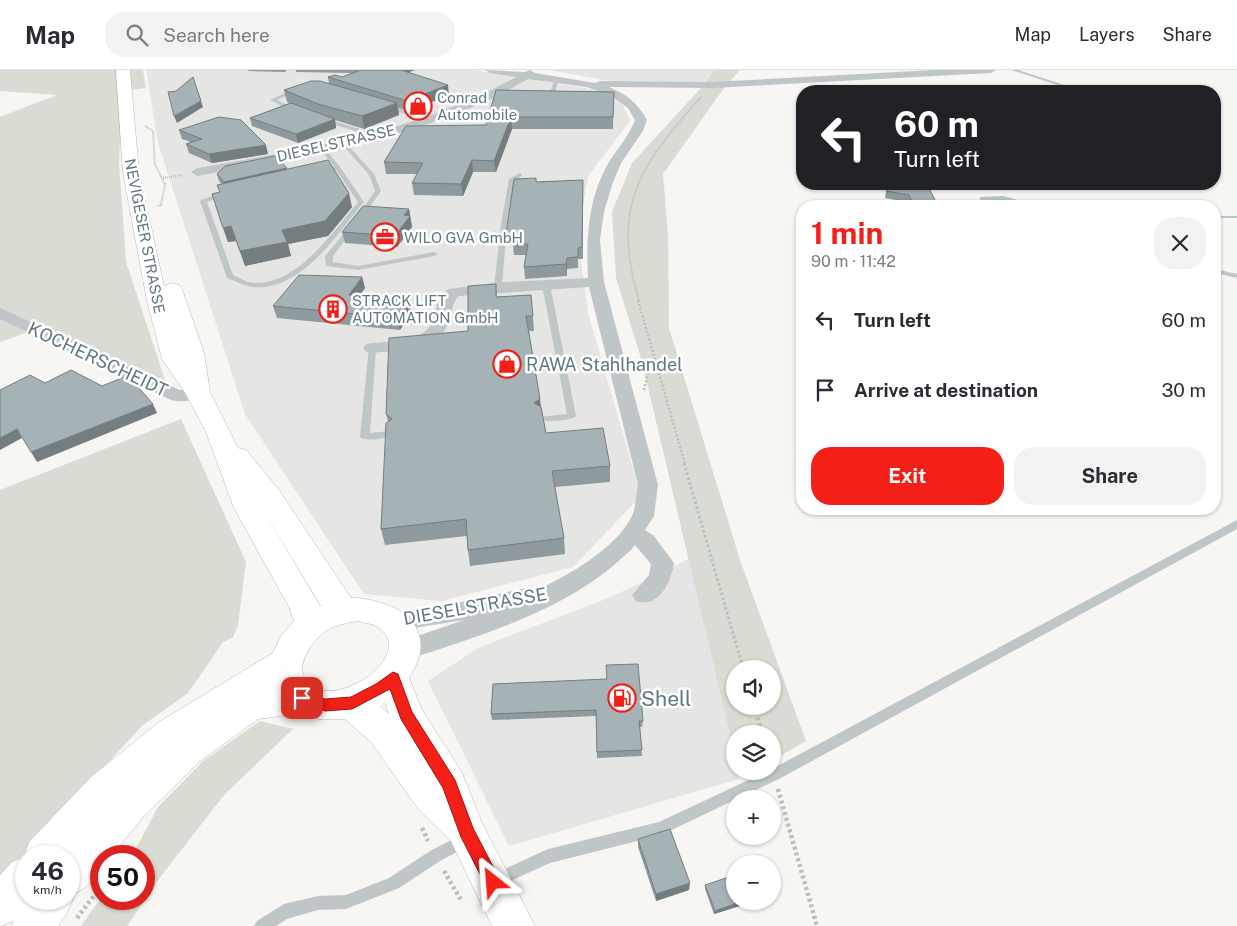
<!DOCTYPE html>
<html lang="en">
<head>
<meta charset="utf-8">
<style>
	:root { --surface:#fff; --page:#f2f2f3; --text:#2b2b33; --muted:#7c7c81; --line:#e1e1e2; --accent:#f41f16 }
	body { margin:0; font-family:"Public Sans",sans-serif; background:var(--page); color:var(--text); height:100vh; display:flex; flex-direction:column; font-size:19px; white-space:nowrap }
	* { box-sizing:border-box; margin:0 }
	p { font-size:16px; color:var(--muted) }
	.icon { flex:none; width:28px; height:28px; fill:none; stroke:currentColor; stroke-width:2; stroke-linecap:round; stroke-linejoin:round }
	.map { position:relative; flex:1; overflow:hidden }
	.drawer { position:absolute; left:796px; top:130px; width:425px; height:315px; display:flex; flex-direction:column; background:var(--surface); border-radius:20px; box-shadow:0 1px 4px #0004 }
	.drawer>* { flex:none }
	.banner { position:absolute; left:796px; top:15px; width:425px; height:105px; border-radius:20px; box-shadow:0 1px 4px #0004; background:#202124; color:#fff; overflow:hidden }
	.fabs { position:absolute; left:726px; top:590px; display:grid; gap:10px }
	.fabs a { display:grid; place-items:center; width:55px; height:55px; border-radius:50%; background:var(--surface); box-shadow:0 1px 4px #0004; font-size:25px }
	.speed { position:absolute; left:15px; top:775px; display:flex; gap:10px; font-size:25px; font-weight:700; text-align:center }
	.speed>* { display:grid; place-content:center; width:65px; height:65px; border-radius:50%; background:var(--surface); box-shadow:0 1px 4px #0004; line-height:1 }
	.speed small { font-size:12px; font-weight:400 }
	.speed .limit { border:8px solid #d22; background:#fff; color:#111 }
	.pin { position:absolute; display:grid; place-items:center; width:42px; height:42px; color:#fff; margin:-21px; border-radius:10px; box-shadow:0 2px 8px #0006 }
	.me { position:absolute; width:55px; margin:-28px; rotate:332deg; stroke-linejoin:round; filter:drop-shadow(0 0 4px #0008) }
	.turn { display:flex; align-items:center; gap:18px; height:105px; padding:0 15px; font-size:22px }
	.turn .icon { width:65px; height:65px; stroke-width:2.5 }
	.turn b { display:block; font-size:35px; line-height:42px }
	.round { display:grid; place-items:center; flex:none; width:52px; height:52px; border-radius:20px; background:var(--page) }
	.head { display:flex; align-items:center; justify-content:space-between; height:85px; padding:0 15px }
	h1 { font-size:30px; font-weight:700; line-height:38px; color:var(--accent) }
	.button { display:flex; gap:10px; margin-top:auto; padding:10px 15px }
	.button a { flex:1; height:58px; border-radius:20px; background:var(--accent); color:#fff; font-size:20px; font-weight:700; line-height:58px; text-align:center }
	.button a+a { background:var(--page); color:var(--text) }
	ul { padding:0; list-style:none }
	li { display:flex; align-items:center; gap:15px; height:70px; padding:0 15px }
	li div { flex:1 }
	li b { display:block; font-size:19px }
	li em { font-style:normal }
	header { display:flex; align-items:center; gap:30px; box-sizing:border-box; height:70px; padding:0 25px; background:var(--surface); border-bottom:1px solid var(--line) }
	header strong { font-size:24px }
	nav { display:flex; gap:28px; margin-inline-start:auto; font-size:18px }
	.search { width:350px; height:45px; background:var(--page); display:flex; align-items:center; gap:12px; box-sizing:border-box; padding:0 18px; border-radius:20px; color:var(--muted); font-size:19px }
	.map>svg:first-child { display:block }
</style>
</head>
<body>
<header>
<strong>Map</strong>
<div class="search"><svg class="icon" aria-label="search" viewBox="0 0 24 24"><circle cx="10" cy="10" r="6"/><path d="M15 15l6 6"/></svg>Search here</div>
<nav><a>Map</a><a>Layers</a><a>Share</a></nav>
</header>
<div class="map">
<svg width="1237" height="856" viewBox="0 0 1237 856">
	<rect width="100%" height="100%" fill="#f7f6f3"/>
	<g fill="#e5e6e4">
		<polygon points="146,0 474,0 603,21 622,34 630,51 588,106 578,165 588,243 641,426 573,497 442,531 364,524 245,344 158,73"/>
		<polygon points="548,0 714,0 703,14 616,12"/>
		<polygon points="689,489 731,664 735,701 738,701 739,709 509,776 428,611 478,578 611,527"/>
	</g>
	<g fill="#d8dcd2" fill-rule="evenodd">
		<polygon points="0,0 143,0 146,18 122,21 119,92 126,192 168,319 28,262 0,272 0,47 57,25 0,21"/>
		<path d="M 714,0 L 740,0 L 724,18 L 663,104 L 668,166 L 669,258 L 740,490 L 806,671 L 773,690 L 772,664 L 735,664 L 735,685 L 641,288 L 616,208 L 612,142 L 632,93 L 700,19 ZM 735,599 L 772,599 L 772,636 L 735,636 Z"/>
		<polygon points="181,349 246,492 238,556 233,567 223,572 188,623 143,655 0,809 0,420"/>
		<polygon points="260,651 293,659 224,725 161,806 127,856 81,856 101,828 144,829 144,786 132,786 158,737 203,691"/>
	</g>
	<polygon fill="#b5c8c9" points="1003,126 1029,133 1030,136 994,136 980,131 980,127"/>
	<g fill="none" stroke-linecap="round" stroke-linejoin="round">
		<g fill="#b5c8c9" fill-rule="evenodd">
			<polygon points="1028,132 1055,132 1069,136 1063,136 1055,134 1028,134"/>
			<rect x="1215" y="146" width="22" height="2"/>
		</g>
		<g stroke="#b1babd" stroke-width="1">
			<path id="secondary" d="M 116,0 L 130,0 L 139,103 L 164,216 L 172,213 L 179,215 L 182,219 L 204,283 L 210,322 L 238,378 L 246,380 L 279,420 L 351,528 C 360,527 369,530 378,532 C 416,541 434,572 409,607 L 421,638 L 462,703 L 482,753 L 535,856 L 492,856 L 451,771 L 419,740 L 371,672 L 345,649 L 319,649 L 302,643 L 258,649 L 200,691 L 143,747 L 111,786 L 101,786 C 101,804 88,818 72,825 L 73,829 L 67,843 L 58,856 L 12,856 L 14,851 L 0,856 L 0,805 L 12,792 L 24,787 L 29,772 L 91,707 L 159,652 L 273,583 L 281,566 L 294,551 L 289,537 L 234,438 L 206,362 L 186,324 L 162,289 L 147,231 L 123,103 ZM 262,438 L 321,536 L 320,536 ZM 358,551 C 364,553 371,553 376,556 C 417,580 350,632 317,619 C 288,607 308,573 326,561 C 336,555 346,553 358,551 ZM 385,633 L 389,644 L 380,636 ZM 26,786 L 69,786 L 69,829 L 26,829 Z"/>
		</g>
		<g stroke="#b9bec0" stroke-width="2" stroke-dasharray="1 1" stroke-linecap="butt">
			<polyline points="145,56 153,61 155,95 165,114 161,135 157,136"/>
			<polyline points="163,108 182,105"/>
			<path d="M 639,231 C 611,136 639,97 701,27"/>
		</g>
		<g stroke="#b9bec0" stroke-width="2.5" stroke-dasharray="2 2" stroke-linecap="butt">
			<polyline points="638,230 685,394"/>
			<polyline points="644,320 649,298 657,296"/>
		</g>
		<polyline stroke="#b9bec0" stroke-width="3" stroke-dasharray="2.5 2.5" stroke-linecap="butt" points="684,393 743,598"/>
		<g stroke="#b9bec0" stroke-width="4.5" stroke-dasharray="3 3" stroke-linecap="butt">
			<polyline points="754,636 762,664"/>
			<polyline points="778,719 817,856"/>
			<polyline points="422,758 428,771"/>
			<polyline points="444,801 461,830"/>
			<polyline points="77,848 96,823"/>
		</g>
		<g fill="#bfc6c8" fill-rule="evenodd">
			<polygon points="1011,0 1018,0 1083,21 1076,21"/>
			<polygon points="555,8 559,9 554,25 549,26"/>
			<polygon points="296,18 301,19 277,30 296,39 296,41 292,41 270,30"/>
			<polygon points="387,35 431,49 432,50 427,51 385,38 384,37"/>
			<polygon points="324,48 376,64 377,65 372,66 322,51 321,50"/>
			<polygon points="343,70 374,104 381,121 362,148 360,149 357,147 375,121 369,105 341,73 340,72"/>
			<path d="M 322,75 L 340,97 L 364,132 L 363,133 C 337,165 300,222 253,217 C 244,216 235,211 227,208 L 200,131 L 201,130 L 227,121 L 230,123 L 207,132 L 233,205 C 240,208 247,213 255,213 C 298,214 333,162 358,132 L 336,100 L 321,104 L 318,102 L 334,97 L 319,77 Z"/>
			<polygon points="520,103 522,104 522,106 515,110 507,154 502,217 498,219 494,217 501,154 509,109"/>
			<polygon points="351,156 354,158 333,186 333,192 358,196 434,182 438,184 434,186 358,200 326,196 325,186 349,157"/>
			<polygon points="1215,199 1237,204 1237,208 1215,203"/>
			<path d="M 543,213 L 549,213 L 550,215 L 576,346 C 571,351 543,353 537,349 L 539,347 L 567,344 L 542,215 Z"/>
			<path d="M 369,276 L 375,276 L 376,278 L 370,363 L 389,361 L 394,364 C 387,369 367,372 360,367 Z"/>
			<polygon points="1237,450 1237,459 779,709 661,765 550,793 497,817 492,815 490,810 492,805 548,779 659,752 768,701 772,701 772,699"/>
			<polygon points="465,763 470,765 472,770 470,775 440,791 399,818 346,839 318,840 287,849 276,856 254,856 257,851 284,834 318,826 346,825 389,808 430,781"/>
		</g>
		<g fill="#bfc6c8" fill-rule="evenodd">
			<path d="M 485,0 L 525,2 L 530,0 L 535,3 L 595,13 L 600,11 L 712,12 L 934,0 L 996,0 L 991,3 L 712,18 L 609,17 C 626,24 638,33 647,50 L 643,61 L 621,93 L 612,115 L 604,142 L 600,170 L 604,212 L 658,415 L 654,446 L 645,460 L 654,466 L 674,493 C 671,512 659,539 636,531 L 632,525 L 649,505 L 651,494 L 635,475 C 629,483 620,489 613,496 C 555,544 476,567 406,590 L 397,587 L 393,580 L 397,573 L 464,550 L 394,561 L 385,558 L 382,551 L 385,544 L 457,533 L 526,518 L 535,521 C 567,506 616,479 632,446 C 636,437 636,424 638,415 L 589,217 L 459,226 C 450,235 453,243 448,254 C 436,283 397,280 372,283 L 366,282 L 363,278 L 366,274 L 372,273 C 390,271 424,273 432,252 C 439,235 433,234 448,219 L 503,212 L 588,208 C 586,167 588,128 609,92 C 618,78 629,66 635,50 L 628,38 L 608,24 L 586,17 L 528,9 L 498,26 L 459,43 L 417,58 L 325,82 L 197,106 L 191,102 L 197,98 C 306,79 418,62 516,7 L 490,3 Z"/>
			<path d="M 0,238 L 180,320 L 198,317 L 205,319 L 207,323 L 205,327 C 194,330 182,333 171,330 L 0,249 Z"/>
		</g>
		<use href="#secondary" fill="#fff" fill-rule="evenodd"/>
	</g>
	<g fill="#8e9a9d">
		<polygon points="248,0 287,0 285,2 249,1"/>
		<polygon points="296,0 415,0 408,2 449,25 409,41 398,38 399,45 364,59 335,50 336,58 298,73 252,56 250,48 290,33 287,32 284,20 329,14 328,7 342,7 352,3 296,2"/>
		<polygon points="496,20 614,22 613,59 512,59 496,102 473,102 463,126 414,125 412,113 417,104 386,104 384,92 486,55"/>
		<polygon points="179,60 268,84 212,93 189,83 186,74 191,72 182,69"/>
		<polygon points="287,100 352,137 328,166 288,174 291,186 245,196 236,171 228,172 212,124 220,122 222,114 219,111 217,104"/>
		<polygon points="583,110 583,189 578,189 578,198 567,199 567,206 525,209 524,197 526,185 514,185 513,175 507,175 506,164 537,112"/>
		<polygon points="890,114 920,114 919,115 936,132 935,135 936,136 909,136 907,132 885,128 886,121 891,114"/>
		<polygon points="409,139 412,157 397,177 345,173 342,162"/>
		<polygon points="362,207 365,218 360,225 411,241 400,260 277,248 273,236"/>
		<polygon points="496,214 497,227 531,225 534,261 529,261 541,336 546,363 610,396 610,412 555,417 564,468 565,484 470,496 468,480 467,466 385,475 381,459 388,351 386,344 468,261"/>
		<polygon points="493,614 643,651 642,657 640,657 642,686 597,688 596,646 492,650 491,644"/>
		<polygon points="638,769 689,820 656,831 638,777"/>
		<polygon points="705,815 746,834 714,844 705,819"/>
	</g>
	<g fill="#747d7f">
		<polygon points="394,0 415,0 395,7"/>
		<polygon points="448,15 449,25 409,41 407,31"/>
		<polygon points="201,31 203,37 177,53 174,46"/>
		<polygon points="397,33 399,45 364,59 362,46"/>
		<polygon points="511,47 512,59 496,102 494,91"/>
		<polygon points="335,49 336,58 298,73 296,64"/>
		<polygon points="266,75 268,84 212,93 209,84"/>
		<polygon points="472,90 473,102 463,126 461,114"/>
		<polygon points="287,98 288,105 226,119 224,112"/>
		<polygon points="349,123 352,137 328,166 288,174 291,186 245,196 240,181 282,160"/>
		<polygon points="409,139 412,157 397,177 395,166 404,145"/>
		<polygon points="231,156 236,171 228,172 223,158"/>
		<polygon points="567,188 567,206 566,194"/>
		<polygon points="362,207 365,218 352,236 349,225"/>
		<polygon points="409,229 411,241 400,260 398,248"/>
		<polygon points="540,329 541,345 534,333"/>
		<polygon points="153,334 157,343 37,392 31,382"/>
		<polygon points="17,359 22,368 0,380 0,368"/>
		<polygon points="690,813 689,820 656,831 656,824"/>
		<polygon points="743,831 746,831 746,834 714,844 715,841"/>
	</g>
	<g fill="#a5b3b6" stroke="#747d7f">
		<polygon points="361,0 401,0 448,15 407,31 328,7 335,5 342,7"/>
		<polygon points="193,7 201,31 174,46 168,22 176,21"/>
		<polygon points="311,11 320,11 397,33 362,46 318,34 284,20"/>
		<polygon points="496,20 614,22 613,47 511,47 494,91 472,90 461,114 412,113 423,93 384,92 406,56 486,55"/>
		<polygon points="291,33 335,49 296,64 250,48"/>
		<polygon points="219,47 241,50 266,75 209,84 186,74 202,69 179,60"/>
		<polygon points="275,86 287,98 224,112 217,104 225,96"/>
		<polygon points="328,90 349,123 325,151 282,160 287,172 240,181 231,156 223,158 212,124 220,122 217,115"/>
		<polygon points="536,108 536,112 583,110 582,177 578,178 578,187 567,188 566,194 524,197 528,174 513,174 514,164 506,164 514,109"/>
		<polygon points="891,114 917,114 921,118 927,114 936,132 934,132 936,136 914,136 909,125 886,121"/>
		<polygon points="363,136 409,139 404,145 410,146 395,166 342,162"/>
		<polygon points="299,205 362,207 349,225 409,229 398,248 273,236"/>
		<polygon points="496,214 496,227 531,225 533,246 526,246 540,329 534,333 541,337 546,363 603,358 610,396 552,401 564,468 468,480 466,449 381,459 386,353 392,349 386,344 389,268 468,261 468,216"/>
		<polygon points="71,300 102,316 124,307 139,318 153,334 31,382 17,359 0,368 0,320 30,305 45,313"/>
		<polygon points="638,594 643,651 639,651 642,680 597,682 596,640 491,644 493,614 607,609 606,595"/>
		<polygon points="670,759 690,813 656,824 638,769"/>
		<polygon points="735,805 735,831 743,831 715,841 705,815"/>
	</g>
	<polygon fill="#f41f16" stroke="#9f140e" points="393,602 398,604 412,642 455,710 473,758 501,812 499,818 493,820 487,818 461,767 443,718 401,649 390,619 352,639 325,641 297,632 295,628 297,623 302,622 325,629 351,627 376,614"/>
	<defs>
		<g id="shop-ring" transform="scale(1.4375)"><circle r="9.5" fill="#fff" stroke="#f41f16" stroke-width="1.5"/><path d="M-5-2.5h2.3a2.7 3.5 0 0 1 5.4 0H5L5.5 6h-11ZM-1.5-2.5h3a1.5 2.3 0 0 0-3 0Z" fill="#f41f16"/></g>
		<g id="office-ring" transform="scale(1.4375)"><circle r="9.5" fill="#fff" stroke="#f41f16" stroke-width="1.5"/><path d="M-6-3h4V-5.5h4V-3h4V5H-6ZM-1-4.5V-3h2v-1.5ZM-6 0V1H6V0Z" fill="#f41f16"/></g>
		<g id="building-ring" transform="scale(1.4375)"><circle r="9.5" fill="#fff" stroke="#f41f16" stroke-width="1.5"/><path d="M-4-6H4V6H1V3H-1V6H-4ZM-2.5-4.3h1.7v1.8h-1.7ZM.8-4.3h1.7v1.8H.8ZM-2.5-1h1.7V.8h-1.7ZM.8-1h1.7V.8H.8Z" fill="#f41f16"/></g>
		<g id="fuel-ring" transform="scale(1.4375)"><circle r="9.5" fill="#fff" stroke="#f41f16" stroke-width="1.5"/><path d="M-5.5-6h7V0h2V4h1.3V-2.5L3-4.5l.8-.8L6-3V5H2.5V1h-1V6h-7ZM-4.2-4.7v3.2H.2V-4.7Z" fill="#f41f16"/></g>
	</defs>
	<g fill-rule="evenodd">
		<use href="#shop-ring" x="418" y="36"/>
		<use href="#office-ring" x="385" y="167"/>
		<use href="#building-ring" x="333" y="239"/>
		<use href="#shop-ring" x="507" y="294"/>
		<use href="#fuel-ring" x="622" y="628"/>
	</g>
	<g text-anchor="middle" dominant-baseline="central" stroke-width="5" stroke-linejoin="round" paint-order="stroke">
		<g font-size="15" fill="#5f7981" stroke="#fff" text-anchor="start">
			<text x="437" y="27">Conrad<tspan x="437" dy="17">Automobile</tspan></text>
			<text x="404" y="167">WILO GVA GmbH</text>
			<text x="352" y="230">STRACK LIFT<tspan x="352" dy="17">AUTOMATION GmbH</tspan></text>
		</g>
		<g font-size="15" fill="#5f7981" stroke="#fff">
			<text transform="translate(336 73) rotate(-13)">DIESELSTRASSE</text>
			<text transform="translate(145 166) rotate(79)">NEVIGESER STRASSE</text>
		</g>
		<g font-size="18" fill="#5f7981" stroke="#fff">
			<text transform="translate(98 289) rotate(25)">KOCHERSCHEIDT</text>
			<text transform="translate(475 536) rotate(-10)">DIESELSTRASSE</text>
		</g>
		<g font-size="18" fill="#5f7981" stroke="#fff" text-anchor="start">
			<text x="526" y="294">RAWA Stahlhandel</text>
		</g>
		<g font-size="21" fill="#5f7981" stroke="#fff" text-anchor="start">
			<text x="641" y="628">Shell</text>
		</g>
	</g>
</svg>
<div class="fabs">
<a><svg class="icon" aria-label="sound" viewBox="0 0 24 24"><path d="M4 9h4l5-4v14l-5-4H4zM17 9q2 3 0 6"/></svg></a>
<a><svg class="icon" aria-label="layers" viewBox="0 0 24 24"><path d="M12 4l9 5-9 5-9-5zM3 14l9 5 9-5"/></svg></a>
<a>+</a>
<a>−</a>
</div>
<div class="speed"><div>46<small>km/h</small></div><div class="limit">50</div></div>
<div class="pin" style="left:302px;top:628px;background:#d93025"><svg class="icon" aria-label="arrive" viewBox="0 0 24 24"><path d="M6 21V4h12l-3 4 3 4H6"/></svg></div>
<svg class="me" style="left:493px;top:812px" viewBox="-20 -20 40 40"><path d="M0-17L14 15 0 8-14 15z" fill="#f41f16" stroke="#fff" stroke-width="4"/></svg>
<div class="banner">
<div class="turn"><svg class="icon" aria-label="left" viewBox="0 0 24 24"><path d="M17 20v-9H6M10 6l-5 5 5 5"/></svg><div><b>60 m</b>Turn left</div></div>
</div>
<section class="drawer">
<div class="head"><div><h1>1 min</h1><p>90 m · 11:42</p></div><a class="round"><svg class="icon" aria-label="close" viewBox="0 0 24 24"><path d="M6 6l12 12M18 6L6 18"/></svg></a></div>
<ul>
<li><svg class="icon" aria-label="left" viewBox="0 0 24 24"><path d="M17 20v-9H6M10 6l-5 5 5 5"/></svg><div><b>Turn left</b></div><em>60 m</em></li>
<li><svg class="icon" aria-label="arrive" viewBox="0 0 24 24"><path d="M6 21V4h12l-3 4 3 4H6"/></svg><div><b>Arrive at destination</b></div><em>30 m</em></li>
</ul>
<div class="button"><a>Exit</a><a>Share</a></div>
</section>
</div>
</body>
</html>
